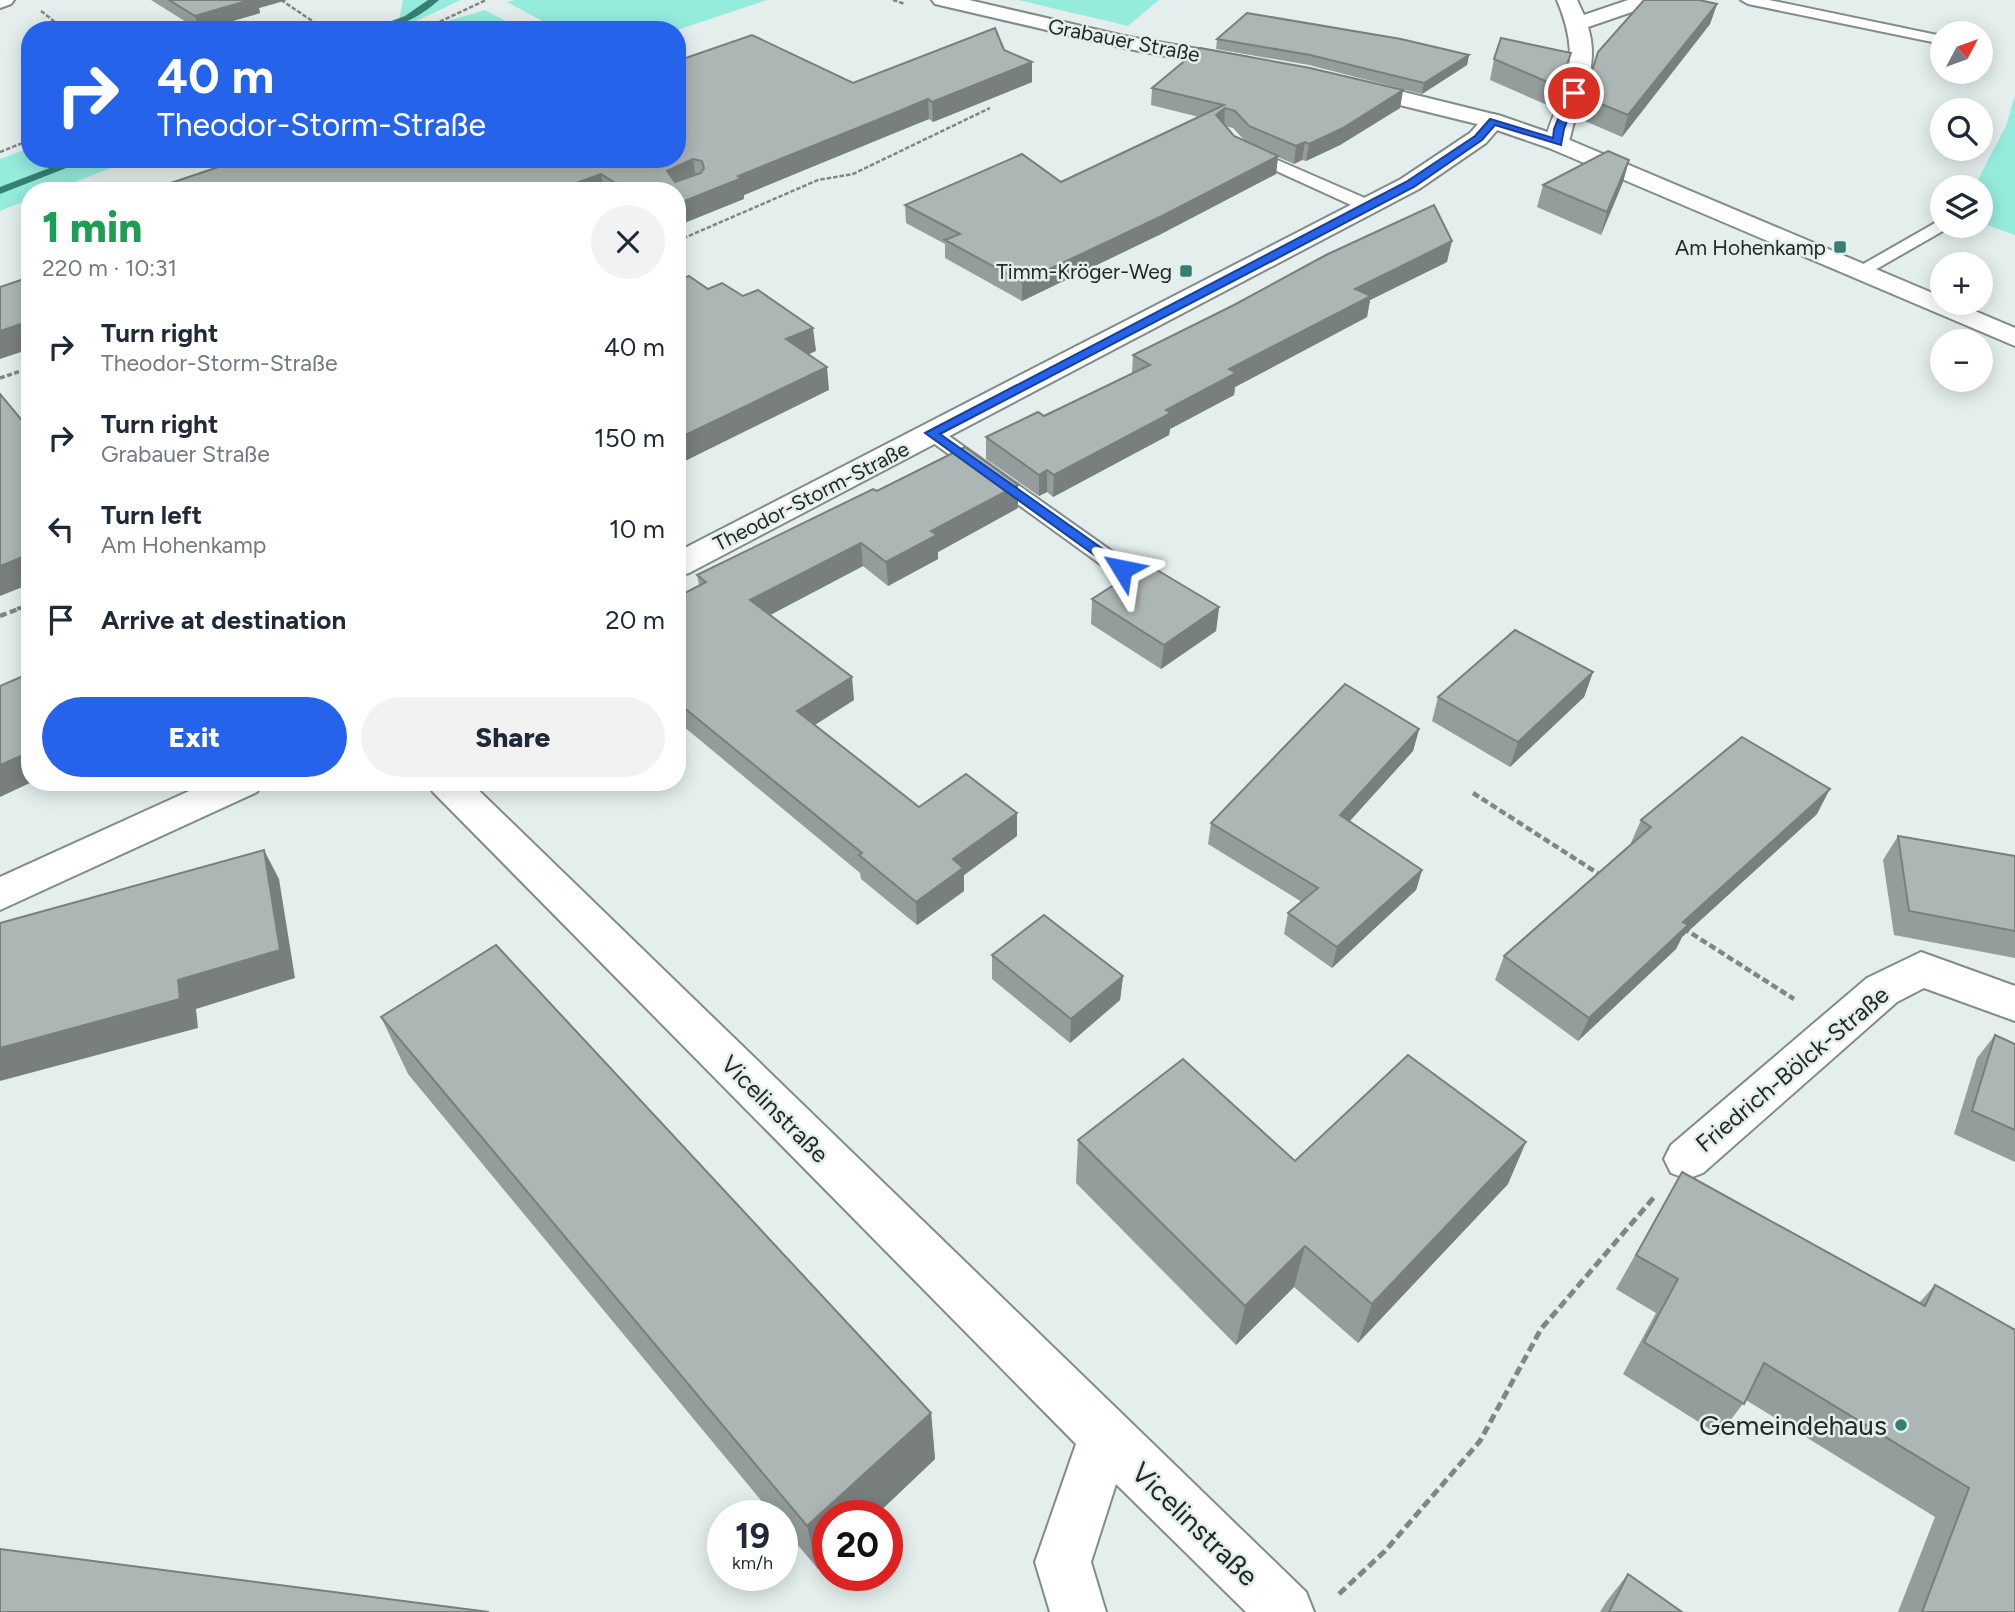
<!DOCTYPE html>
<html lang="en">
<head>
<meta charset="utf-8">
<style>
	:root { --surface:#fff; --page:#f2f2f3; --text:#1f2937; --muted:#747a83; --accent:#2563eb }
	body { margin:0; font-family:Figtree,sans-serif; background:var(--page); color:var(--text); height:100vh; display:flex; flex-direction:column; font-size:26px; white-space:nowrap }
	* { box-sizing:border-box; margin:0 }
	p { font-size:23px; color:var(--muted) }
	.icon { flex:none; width:38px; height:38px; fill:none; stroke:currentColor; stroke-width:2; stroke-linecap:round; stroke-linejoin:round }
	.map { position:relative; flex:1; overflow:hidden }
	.details { position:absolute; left:21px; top:182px; width:665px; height:609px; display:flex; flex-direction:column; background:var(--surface); border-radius:28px; box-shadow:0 4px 18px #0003 }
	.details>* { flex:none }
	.hud { position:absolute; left:21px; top:21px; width:665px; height:147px; border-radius:28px; box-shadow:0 4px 18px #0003; background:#2563eb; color:#fff; overflow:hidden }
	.needle { width:46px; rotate:49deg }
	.tools { position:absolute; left:1930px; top:21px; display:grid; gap:14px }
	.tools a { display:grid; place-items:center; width:63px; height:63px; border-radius:50%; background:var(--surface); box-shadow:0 4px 18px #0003; font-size:35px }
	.speed { position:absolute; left:707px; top:1500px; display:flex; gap:14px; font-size:35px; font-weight:700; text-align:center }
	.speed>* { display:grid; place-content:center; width:91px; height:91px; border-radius:50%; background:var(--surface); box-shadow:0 4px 18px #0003; line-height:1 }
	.speed small { font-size:18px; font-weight:400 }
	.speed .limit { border:10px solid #d22; background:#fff; color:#111 }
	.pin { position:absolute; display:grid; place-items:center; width:60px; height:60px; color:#fff; margin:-30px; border:4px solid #fff; border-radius:50%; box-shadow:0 2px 7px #0007 }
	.me { position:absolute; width:77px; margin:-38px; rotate:305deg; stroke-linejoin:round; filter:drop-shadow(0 0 5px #0008) }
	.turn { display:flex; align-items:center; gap:24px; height:147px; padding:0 21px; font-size:32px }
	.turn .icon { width:91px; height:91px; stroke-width:2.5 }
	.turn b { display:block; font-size:49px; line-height:60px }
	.round { display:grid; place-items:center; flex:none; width:74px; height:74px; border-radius:37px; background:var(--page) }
	.head { display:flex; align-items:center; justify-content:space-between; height:119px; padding:0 21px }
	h1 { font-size:42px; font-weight:800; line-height:52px; color:#1e9e55 }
	.button { display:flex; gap:14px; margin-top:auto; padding:14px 21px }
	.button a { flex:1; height:80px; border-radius:42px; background:var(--accent); color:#fff; font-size:28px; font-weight:800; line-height:80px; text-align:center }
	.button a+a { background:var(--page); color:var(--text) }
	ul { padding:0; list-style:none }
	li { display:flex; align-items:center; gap:21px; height:91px; padding:0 21px }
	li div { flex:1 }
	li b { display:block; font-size:26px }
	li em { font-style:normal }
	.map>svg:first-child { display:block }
</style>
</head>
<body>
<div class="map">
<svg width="2015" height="1612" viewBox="0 0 2015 1612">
	<rect width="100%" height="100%" fill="#e4efed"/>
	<g fill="#95ecdd">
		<polygon points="403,0 461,0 397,30"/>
		<polygon points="515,0 767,0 677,30 559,30 507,2"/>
		<polygon points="1018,0 1159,0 1128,26"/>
		<polygon points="485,10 522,30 429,30 438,24"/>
		<polygon points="2015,95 2015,235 1981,223 1981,187 1974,187 2006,126"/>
		<polygon points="30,148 30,159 134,159 52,191 30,191 30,199 0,211 0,159"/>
	</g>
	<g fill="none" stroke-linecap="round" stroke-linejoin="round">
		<g fill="#368075" fill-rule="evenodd">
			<path d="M 428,0 L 439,0 C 419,18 394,30 367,30 L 405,16 Z"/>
			<polygon points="73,159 89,159 0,194 0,187"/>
		</g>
		<g stroke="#818b89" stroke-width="4">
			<g id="service">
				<polygon points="1741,0 1769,0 1942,36 1942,44 1748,4"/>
				<polygon points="1245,146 1374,202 1377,206 1374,210 1362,210 1239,154 1237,151 1239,148"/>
				<polygon points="1942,219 1942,226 1950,226 1948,228 1866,275 1854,275 1851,271"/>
				<polygon points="932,427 939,429 1130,564 1133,569 1130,574 1114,574 925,437 922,433 925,429"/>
			</g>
		</g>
		<g stroke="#818b89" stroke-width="4">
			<g id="minor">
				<polygon points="0,0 14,0 11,4 0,8"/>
				<path d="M 1557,0 L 1577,0 L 1584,15 L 1628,0 L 1658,0 L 1655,4 L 1588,27 C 1599,63 1585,89 1574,122 C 1571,131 1571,141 1565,148 L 1549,148 L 1545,143 C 1548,126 1555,112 1562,96 C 1575,62 1571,33 1557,0 Z"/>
				<polygon points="1493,114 1501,116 1505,121 1486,143 1419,189 689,573 677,576 677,552 1401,179 1470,133 1485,116"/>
				<polygon points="209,782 263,782 257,792 0,910 0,877"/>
				<polygon points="427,782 470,782 1306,1592 1314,1612 1246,1612 1116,1484 1091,1562 1106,1612 1050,1612 1035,1562 1076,1444 433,792"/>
				<polygon points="1921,952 2015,986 2015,1021 1924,988 1897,1002 1703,1173 1687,1179 1671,1173 1664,1159 1671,1145 1867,978"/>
			</g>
		</g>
		<g stroke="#818b89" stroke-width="4">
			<g id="secondary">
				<polygon points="932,0 969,0 1124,36 1244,57 1252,59 1255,64 1252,69 1244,71 1124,48 935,4"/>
				<polygon points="1351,79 1501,116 1565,138 1942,297 1942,303 1956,303 2015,328 2015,346 1549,148 1485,126 1343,91 1340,86 1343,81"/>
			</g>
		</g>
		<g stroke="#7f8685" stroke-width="2.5" stroke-dasharray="4.5 2" stroke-linecap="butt">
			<polyline points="281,0 326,30"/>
			<polyline points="893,0 905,4"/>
			<polyline points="41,11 65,30"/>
			<polyline points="306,30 319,25"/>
			<polyline points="422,30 486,0"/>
			<polyline points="0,152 30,140"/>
			<polyline points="677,241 818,180 853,174 990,108"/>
		</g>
		<g stroke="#7f8685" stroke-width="3.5" stroke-dasharray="5 2.5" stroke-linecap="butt">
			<polyline points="0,378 30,368"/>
			<polyline points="17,609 30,604"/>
		</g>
		<g stroke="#7f8685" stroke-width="4.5" stroke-dasharray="7 3.5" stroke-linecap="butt">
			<polyline points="0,616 21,608"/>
			<polyline points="1473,793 1602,876"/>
			<polyline points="1683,928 1794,999"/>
		</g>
		<polyline stroke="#7f8685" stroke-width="5" stroke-dasharray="9 4.5" stroke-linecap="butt" points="1339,1594 1385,1551 1480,1441 1541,1329 1656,1195"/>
		<use href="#service" fill="#fff" fill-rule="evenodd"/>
		<use href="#minor" fill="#fff" fill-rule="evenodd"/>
		<use href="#secondary" fill="#fff" fill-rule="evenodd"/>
	</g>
	<g fill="#949d9b" fill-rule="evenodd">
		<polygon points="151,0 287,0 259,8 260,13 203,30 199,30"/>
		<polygon points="1717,4 1710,24 1622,137 1578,118 1584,97"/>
		<polygon points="1217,39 1469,55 1467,65 1422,94 1309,65 1216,49"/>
		<polygon points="1004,50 1032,82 933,122 929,119 898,131 744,195 744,199 677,191 147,191 677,159 853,83"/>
		<polygon points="1571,53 1565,74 1554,108 1490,80 1494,59"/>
		<path d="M 1152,88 L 1403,90 L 1400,108 L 1340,145 L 1306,161 L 1302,160 L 1294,164 L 1278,157 L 1276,174 L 1161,234 L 1022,301 L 945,258 L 945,244 L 906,223 L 905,205 L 1061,182 L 1199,117 L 1151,105 ZM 1225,126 L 1233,128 L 1245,141 L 1234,136 Z"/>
		<polygon points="1629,160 1623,182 1601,235 1537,207 1543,185"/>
		<polygon points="1447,262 1370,300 1367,317 1235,387 1234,395 1170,429 1169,435 1053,497 1047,492 1039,496 986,459 986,437 1044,416 1132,373 1133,355"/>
		<polygon points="1018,485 1018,508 938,552 938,559 888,586 863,566 770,615 854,700 815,725 919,807 1017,836 964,875 964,891 917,925 861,879 860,873 677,721 677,597 699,585 697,575 877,491"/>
		<polygon points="1092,599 1219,607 1216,631 1161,669 1091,624"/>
		<polygon points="1593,672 1584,697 1510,767 1432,721 1438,697"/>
		<polygon points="1419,729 1413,751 1350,821 1422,870 1416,890 1332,968 1284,934 1288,913 1302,902 1208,844 1211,823"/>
		<polygon points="1817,814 1682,937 1676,949 1578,1041 1495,980 1504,956 1630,845 1641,820"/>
		<polygon points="1898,836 2015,856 2015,958 1894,935 1883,860"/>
		<polygon points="992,955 1123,976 1120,1000 1070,1043 992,979"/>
		<polygon points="381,1017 931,1413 935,1459 875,1516 828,1516 818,1569 782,1526 782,1516 774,1516 408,1074"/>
		<polygon points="1995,1035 2015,1044 2015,1162 1954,1134 1977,1058"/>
		<polygon points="1078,1140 1295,1161 1508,1184 1358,1343 1294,1287 1236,1345 1076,1183"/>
		<polygon points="1682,1172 1919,1303 1935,1285 2015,1612 1898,1612 1935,1517 1746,1400 1719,1435 1623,1374 1656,1313 1616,1289"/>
		<polygon points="1628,1574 1682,1612 1600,1612 1606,1602"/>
	</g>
	<g fill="#787f7e">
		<polygon points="250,0 287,0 259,8 260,13 200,30 195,16"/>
		<polygon points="1717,4 1710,24 1622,137 1628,115"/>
		<polygon points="1571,53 1565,74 1554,108 1559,87"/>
		<polygon points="1469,55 1467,65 1422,94 1424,83"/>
		<polygon points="1032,62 1032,82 933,122 932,102"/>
		<polygon points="1403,90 1400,108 1340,145 1306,161 1309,144"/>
		<polygon points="928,99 929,119 744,195 744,199 677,226 677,204 738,176"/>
		<polygon points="1225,108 1224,126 1216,115"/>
		<polygon points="1305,142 1302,160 1294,164 1296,146"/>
		<polygon points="1278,156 1276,174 1161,234 1022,301 1022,282"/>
		<polygon points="693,159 696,180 672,191 667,171"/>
		<polygon points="1629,160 1623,182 1601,235 1607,212"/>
		<polygon points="601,174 604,191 554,191"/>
		<polygon points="1452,241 1447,262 1370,300 1367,317 1235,387 1234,395 1170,429 1169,435 1053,497 1054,475 1166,410 1355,289"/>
		<polygon points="30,321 30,349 0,359 0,331"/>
		<polygon points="813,328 816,351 789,363 786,339"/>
		<polygon points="827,367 829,390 677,465 677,439"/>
		<polygon points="1047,470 1047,492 1039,496 1039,475"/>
		<polygon points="1018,485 1018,508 938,552 938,559 888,586 886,562 931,531"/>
		<polygon points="861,543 863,566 753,624 750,600"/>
		<polygon points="30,554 30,584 0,596 0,566"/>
		<polygon points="1219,607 1216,631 1161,669 1164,645"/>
		<polygon points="1593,672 1584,697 1510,767 1518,742"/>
		<polygon points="852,677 854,700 800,734 797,711"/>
		<polygon points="1419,729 1413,751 1336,836 1340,815"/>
		<polygon points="30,752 30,782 32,782 0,797 0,765"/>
		<polygon points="1830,789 1817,814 1682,937 1676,949 1578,1041 1589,1018 1683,922"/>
		<polygon points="1017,813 1017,836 964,875 964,891 917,925 916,902 953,859"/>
		<polygon points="264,850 279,879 295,978 196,1009 198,1028 0,1081 0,1048 178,980"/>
		<polygon points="1422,870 1416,890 1332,968 1337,947"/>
		<polygon points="1123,976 1120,1000 1070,1043 1071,1019"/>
		<polygon points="1526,1142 1508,1184 1358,1343 1372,1304"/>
		<polygon points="1305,1246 1294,1287 1236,1345 1245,1306"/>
		<polygon points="931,1413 935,1459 875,1516 828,1516 828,1559 818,1569 807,1526"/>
	</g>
	<g fill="#acb6b4" stroke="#787f7e" stroke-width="2" fill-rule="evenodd">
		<polygon points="169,0 250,0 195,16"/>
		<polygon points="1644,0 1699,0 1717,4 1628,115 1584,97 1598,52"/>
		<polygon points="1247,13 1401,39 1469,55 1424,83 1310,55 1217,39"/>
		<path d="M 995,28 L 1004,50 L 1032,62 L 932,102 L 928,99 L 897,112 L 738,176 L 742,178 L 677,204 L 677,191 L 628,191 L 601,174 L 554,191 L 147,191 L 242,159 L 677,159 L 677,61 L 752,35 L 853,83 ZM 693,159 L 702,161 L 704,168 L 701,173 L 675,182 L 667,171 Z"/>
		<polygon points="1501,38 1571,53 1559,87 1494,59"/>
		<polygon points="1200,48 1310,68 1403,90 1343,128 1309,144 1305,142 1296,146 1249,126 1235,111 1225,108 1216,115 1234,136 1278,156 1162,216 1022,282 945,240 960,234 905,205 1022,154 1061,182 1224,105 1152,88"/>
		<polygon points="1608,151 1629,160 1607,212 1543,185"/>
		<polygon points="1434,205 1452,241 1355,289 1371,296 1229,369 1236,373 1166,410 1171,413 1054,475 1047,470 1039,475 986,437 1038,412 1044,416 1150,365 1133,355 1234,305 1326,255"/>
		<polygon points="689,276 708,289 722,283 743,296 758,290 813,328 786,339 827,367 677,439 677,281"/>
		<polygon points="30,277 30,321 0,331 0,287"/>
		<polygon points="0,394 30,430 30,554 0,566"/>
		<polygon points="965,447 1018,485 931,531 937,535 886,562 861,543 750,600 852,677 797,711 919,807 966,774 1017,813 953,859 963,868 916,902 859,855 862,853 677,702 677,597 706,582 697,575 873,489 877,491"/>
		<polygon points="1147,564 1219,607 1164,645 1092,599"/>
		<polygon points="1515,630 1593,672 1518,742 1438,697"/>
		<polygon points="30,673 30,752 0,765 0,686"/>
		<polygon points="1345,684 1419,729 1340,815 1422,870 1337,947 1288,913 1318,888 1211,823"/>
		<polygon points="1742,737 1830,789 1683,922 1688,925 1589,1018 1504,956 1651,827 1641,820"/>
		<polygon points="1898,836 2015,856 2015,931 1909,911"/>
		<polygon points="264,850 280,950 178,980 180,999 0,1048 0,923"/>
		<polygon points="1044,915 1123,976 1071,1019 992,955"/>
		<polygon points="496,945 931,1413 807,1526 381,1017"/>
		<polygon points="1995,1035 2015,1044 2015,1130 1972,1111"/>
		<polygon points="1408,1055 1526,1142 1372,1304 1305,1246 1245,1306 1078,1140 1183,1059 1295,1161"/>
		<polygon points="1682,1172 1925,1306 1935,1285 2015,1330 2015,1612 1922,1612 1969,1488 1764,1363 1744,1404 1644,1342 1678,1279 1636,1255"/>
		<polygon points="0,1549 489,1612 0,1612"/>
		<polygon points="1628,1574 1682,1612 1609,1612"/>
	</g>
	<polygon fill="#2563eb" stroke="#184099" stroke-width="2" points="1574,90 1578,93 1564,129 1561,145 1495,125 1482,140 1414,187 940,434 1127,566 1127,572 1118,572 925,433 1406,182 1475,136 1490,119 1553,138 1554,129 1569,93"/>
	<g fill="#377d72" stroke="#e4efed" stroke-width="2.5">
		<rect x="1833" y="240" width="14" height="14" rx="3.5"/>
		<rect x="1179" y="264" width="14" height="14" rx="3.5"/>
		<circle cx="1901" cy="1425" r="7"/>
	</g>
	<g text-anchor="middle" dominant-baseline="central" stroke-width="5" stroke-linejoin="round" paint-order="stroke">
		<g font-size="21" fill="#242827" stroke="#e4efed">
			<text transform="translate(1124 40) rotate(11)">Grabauer Straße</text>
			<text transform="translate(811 496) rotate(-27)">Theodor-Storm-Straße</text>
		</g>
		<g font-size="21" fill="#242827" stroke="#e4efed" text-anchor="end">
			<text x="1826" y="247">Am Hohenkamp</text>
			<text x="1172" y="271">Timm-Kröger-Weg</text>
		</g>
		<g font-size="24" fill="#242827" stroke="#e4efed">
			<text transform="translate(1792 1069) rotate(-40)">Friedrich-Bölck-Straße</text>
			<text transform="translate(775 1109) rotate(45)">Vicelinstraße</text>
		</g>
		<g font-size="28" fill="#242827" stroke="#e4efed" text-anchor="end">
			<text x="1887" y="1425">Gemeindehaus</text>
		</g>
		<g font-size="28" fill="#242827" stroke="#e4efed">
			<text transform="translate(1195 1524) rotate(44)">Vicelinstraße</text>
		</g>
	</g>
</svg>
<div class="tools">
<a><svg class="needle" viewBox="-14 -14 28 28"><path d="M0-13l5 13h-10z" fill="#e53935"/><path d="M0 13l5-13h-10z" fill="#747a83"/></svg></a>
<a><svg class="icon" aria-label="search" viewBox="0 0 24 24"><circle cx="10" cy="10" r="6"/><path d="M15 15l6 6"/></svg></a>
<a><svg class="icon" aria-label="layers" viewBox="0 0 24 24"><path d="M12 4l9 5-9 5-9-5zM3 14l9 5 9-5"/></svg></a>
<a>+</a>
<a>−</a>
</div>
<div class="speed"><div>19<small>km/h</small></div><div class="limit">20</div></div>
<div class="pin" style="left:1574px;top:93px;background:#d93025"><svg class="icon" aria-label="arrive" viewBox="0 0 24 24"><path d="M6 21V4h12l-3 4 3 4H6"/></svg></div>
<svg class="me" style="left:1122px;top:569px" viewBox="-20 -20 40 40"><path d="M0-17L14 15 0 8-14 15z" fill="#2563eb" stroke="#fff" stroke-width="4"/></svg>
<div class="hud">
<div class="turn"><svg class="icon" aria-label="right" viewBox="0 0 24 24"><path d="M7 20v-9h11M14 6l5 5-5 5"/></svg><div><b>40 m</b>Theodor-Storm-Straße</div></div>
</div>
<section class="details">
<div class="head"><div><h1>1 min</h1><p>220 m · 10:31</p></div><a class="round"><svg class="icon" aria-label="close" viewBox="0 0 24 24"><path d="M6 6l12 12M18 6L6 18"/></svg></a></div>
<ul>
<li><svg class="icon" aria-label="right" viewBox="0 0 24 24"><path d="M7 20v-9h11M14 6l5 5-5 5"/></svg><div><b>Turn right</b><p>Theodor-Storm-Straße</p></div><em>40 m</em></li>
<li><svg class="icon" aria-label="right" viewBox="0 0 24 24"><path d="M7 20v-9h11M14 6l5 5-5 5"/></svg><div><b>Turn right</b><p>Grabauer Straße</p></div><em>150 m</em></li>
<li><svg class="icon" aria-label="left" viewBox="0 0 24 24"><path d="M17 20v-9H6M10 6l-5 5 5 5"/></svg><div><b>Turn left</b><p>Am Hohenkamp</p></div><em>10 m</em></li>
<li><svg class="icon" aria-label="arrive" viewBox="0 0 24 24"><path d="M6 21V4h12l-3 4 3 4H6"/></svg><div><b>Arrive at destination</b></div><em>20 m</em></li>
</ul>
<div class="button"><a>Exit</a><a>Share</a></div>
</section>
</div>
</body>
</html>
